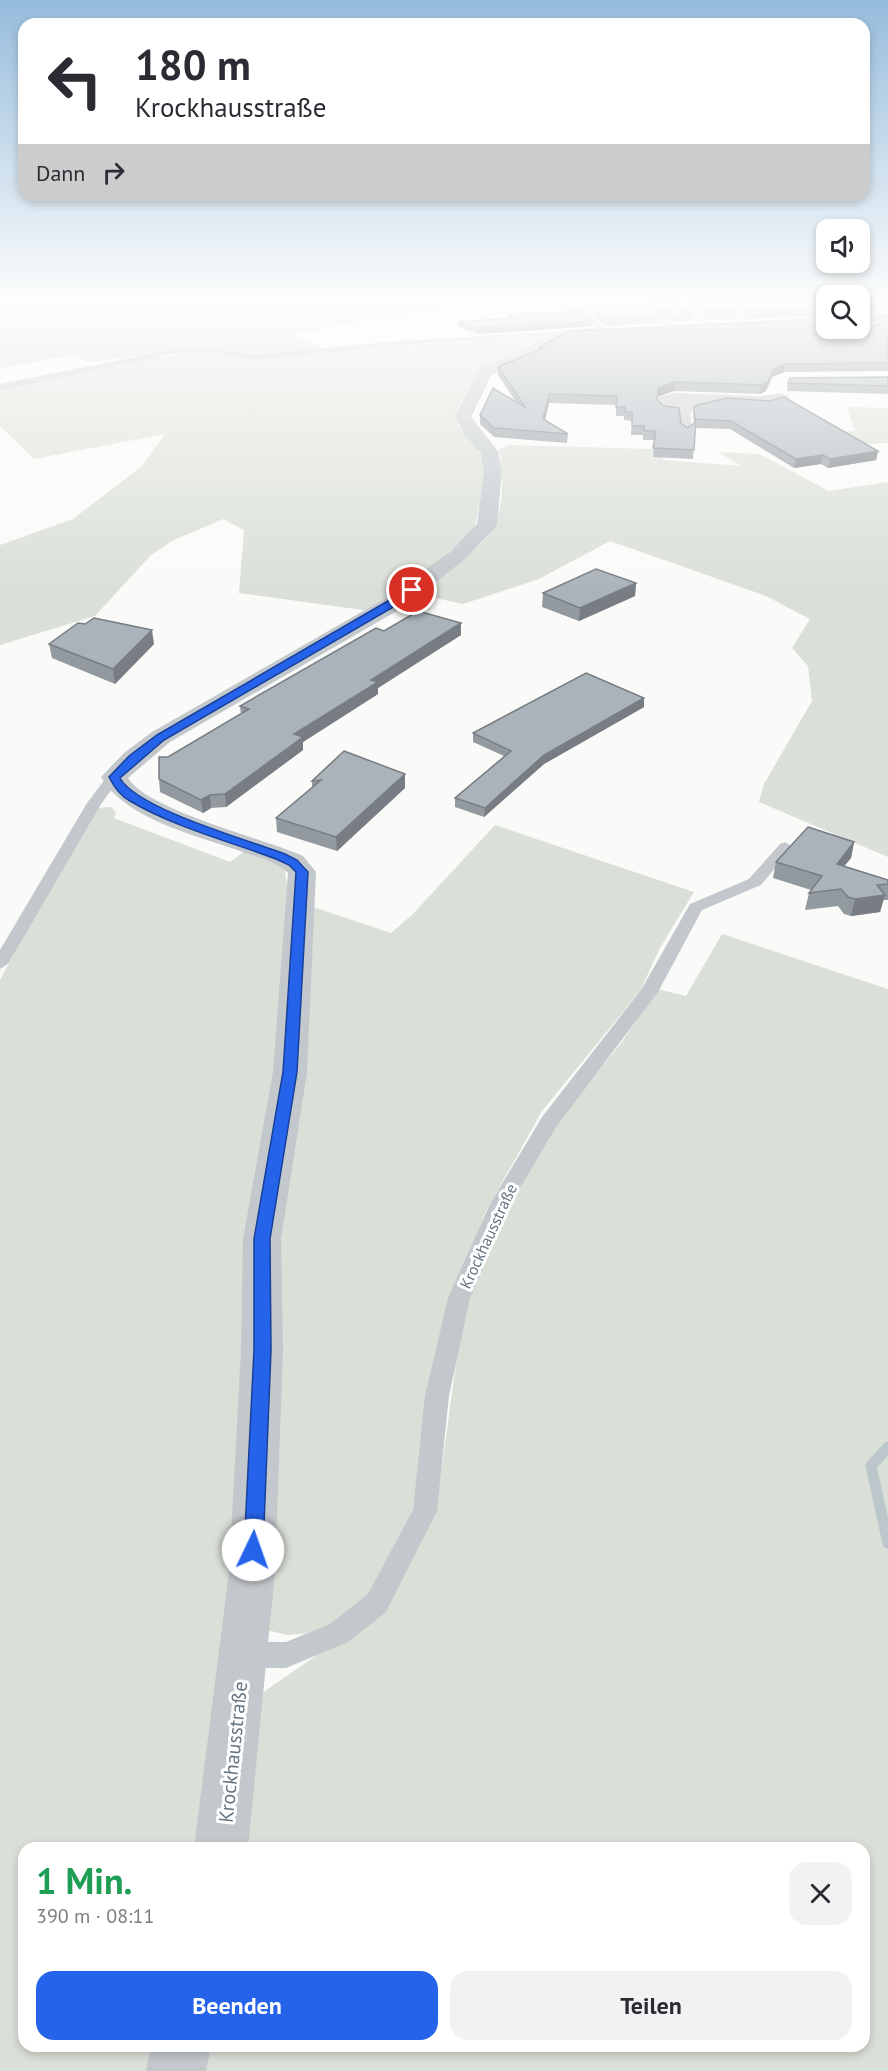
<!DOCTYPE html>
<html lang="de">
<head>
<meta charset="utf-8">
<style>
	:root { --surface:#fff; --page:#f2f2f3; --text:#2b2b33; --muted:#7c7c81; --accent:#2563eb }
	body { margin:0; font-family:"PT Sans",sans-serif; background:var(--page); color:var(--text); height:100vh; display:flex; flex-direction:column; font-size:22px; white-space:nowrap }
	* { box-sizing:border-box; margin:0 }
	p { font-size:20px; color:var(--muted) }
	.icon { flex:none; width:33px; height:33px; fill:none; stroke:currentColor; stroke-width:2; stroke-linecap:round; stroke-linejoin:round }
	.map { position:relative; flex:1; overflow:hidden }
	.side { position:absolute; left:18px; top:1842px; width:852px; height:210px; display:flex; flex-direction:column; background:var(--surface); border-radius:18px; box-shadow:0 3px 9px #0003 }
	.side>* { flex:none }
	.guide { position:absolute; left:18px; top:18px; width:852px; height:183px; border-radius:18px; box-shadow:0 3px 9px #0003; background:#fff; color:var(--text); overflow:hidden }
	.fabs { position:absolute; left:816px; top:219px; display:grid; gap:12px }
	.fabs a { display:grid; place-items:center; width:54px; height:54px; border-radius:12px; background:var(--surface); box-shadow:0 3px 9px #0003; font-size:30px }
	.pin { position:absolute; display:grid; place-items:center; width:51px; height:51px; color:#fff; margin:-26px; border:3px solid #fff; border-radius:50%; box-shadow:0 2px 6px #0007 }
	.me { position:absolute; width:66px; margin:-33px; rotate:3deg; stroke-linejoin:round; filter:drop-shadow(0 0 4px #0008) }
	.turn { display:flex; align-items:center; gap:21px; height:126px; padding:0 18px; font-size:27px }
	.turn .icon { width:78px; height:78px; stroke-width:2.5 }
	.turn b { display:block; font-size:42px; line-height:51px }
	.then { display:flex; align-items:center; height:57px; padding:0 18px; background:#0003; gap:12px; font-size:22px }
	.round { display:grid; place-items:center; flex:none; width:63px; height:63px; border-radius:18px; background:var(--page) }
	.overview { display:flex; align-items:center; justify-content:space-between; height:102px; padding:0 18px }
	h1 { font-size:36px; font-weight:700; line-height:45px; color:#1e9e55 }
	.action { display:flex; gap:12px; margin-top:auto; padding:12px 18px }
	.action a { flex:1; height:69px; border-radius:18px; background:var(--accent); color:#fff; font-size:24px; font-weight:700; line-height:69px; text-align:center }
	.action a+a { background:var(--page); color:var(--text) }
	.map>svg:first-child { display:block }
</style>
</head>
<body>
<div class="map">
<svg width="888" height="2071" viewBox="0 0 888 2071">
	<rect width="100%" height="100%" fill="#fafaf8"/>
	<g fill="#dadfd7" fill-rule="evenodd">
		<path d="M 0,302 L 529,302 C 451,309 371,315 294,335 L 326,349 L 264,354 L 201,348 L 90,362 L 73,355 L 0,368 Z"/>
		<polygon points="546,337 537,345 479,370 458,408 458,426 477,444 485,472 475,527 436,565 370,611 239,593 244,530 223,519 172,541 150,556 95,616 0,645 0,545 73,519 142,466 165,434 34,459 0,426 0,388 141,359 200,352 253,359 376,347"/>
		<polygon points="847,407 888,408 888,443 799,447 791,437 855,431"/>
		<path d="M 510,445 L 652,449 L 660,446 L 663,460 L 741,466 L 718,452 L 759,454 L 829,491 L 888,482 L 888,857 L 759,802 L 764,784 L 812,701 L 808,666 L 792,648 L 810,619 L 766,596 L 610,541 L 539,579 L 463,604 L 417,594 C 433,583 491,541 496,523 C 504,500 503,473 499,449 Z"/>
		<path d="M 111,807 L 116,812 L 114,818 L 230,862 L 245,851 L 284,865 L 289,899 L 391,933 L 412,915 L 495,825 L 694,892 L 660,948 L 640,991 L 542,1111 L 486,1211 L 450,1304 L 412,1513 L 384,1579 L 352,1615 L 311,1633 L 287,1635 L 263,1629 L 262,1693 L 384,1609 L 436,1510 L 465,1298 L 505,1207 L 554,1126 L 622,1042 L 657,989 L 686,996 L 722,934 L 888,989 L 888,2071 L 0,2071 L 0,980 L 54,879 L 97,808 ZM 24,1848 L 864,1848 L 864,2046 L 24,2046 Z"/>
	</g>
	<g fill="none" stroke-linecap="round" stroke-linejoin="round">
		<polyline stroke="#bbc7cb" stroke-width="11" points="888,1447 871,1466 888,1543"/>
		<g fill="#c3c8cc" fill-rule="evenodd">
			<polygon points="728,307 734,307 750,323 750,327 744,327"/>
			<polygon points="679,309 685,309 719,327 712,329 679,313"/>
			<polygon points="589,317 595,317 606,333 600,333"/>
			<polygon points="660,319 666,319 675,328 668,330"/>
			<polygon points="566,331 569,335 399,345 258,360 204,352 171,354 0,390 0,384 171,350 204,348 258,354 399,341"/>
			<polygon points="685,405 690,408 692,432 687,435 682,432 680,408"/>
			<polygon points="114,773 121,777 101,804 8,964 0,969 0,950 87,803 109,774"/>
			<polygon points="785,842 793,847 761,885 702,910 658,992 556,1127 510,1205 470,1298 449,1396 437,1511 386,1612 348,1642 286,1668 244,1668 235,1664 231,1655 235,1646 244,1642 286,1642 330,1624 368,1594 413,1510 425,1396 448,1298 490,1204 542,1117 641,990 690,904 749,879 780,844"/>
		</g>
		<g fill="#c3c8cc" fill-rule="evenodd">
			<polygon points="888,314 888,322 860,323 860,315"/>
			<polygon points="826,317 826,325 766,328 759,324 766,320"/>
			<path d="M 613,327 L 618,328 L 620,331 L 618,334 L 569,337 L 491,376 L 471,417 L 498,451 L 502,471 L 497,525 L 494,529 L 464,560 L 402,608 L 170,742 L 128,778 C 147,810 265,839 303,856 L 316,872 L 307,1072 L 281,1239 L 283,1350 L 275,1572 L 248,1848 L 194,1848 L 229,1572 L 241,1350 L 243,1239 L 273,1072 L 288,873 C 278,862 260,858 246,853 C 200,836 127,821 101,777 L 124,753 L 152,732 L 386,598 L 450,552 L 477,524 L 484,471 L 480,452 L 464,434 L 455,417 L 478,370 L 561,330 Z"/>
			<path d="M 674,393 L 760,396 L 782,393 L 790,398 C 778,414 744,403 726,404 C 700,406 690,418 660,411 L 657,400 L 659,397 Z"/>
			<polygon points="151,2046 211,2046 206,2071 146,2071"/>
		</g>
	</g>
	<g fill="#929a9f">
		<polygon points="662,302 678,302 679,307 692,314 691,321 672,322 668,317 661,317 660,323 604,326 593,315 594,307 662,304"/>
		<polygon points="688,302 732,302 736,309 735,319 711,320 687,308"/>
		<polygon points="738,302 826,302 826,317 826,315 749,319 737,307"/>
		<polygon points="860,302 888,302 888,312 860,313 860,317 871,326 877,325 878,317 888,315 888,371 784,372 772,377 766,391 760,394 674,391 657,397 657,400 681,423 687,428 694,424 693,414 694,406 878,451 876,460 828,468 821,464 794,468 730,429 695,428 693,459 653,457 655,440 643,440 643,435 631,435 632,421 624,420 624,416 616,416 616,405 549,403 545,420 568,434 567,443 494,437 480,424 480,415 516,402 498,375 498,367 539,350 539,347 813,327 821,327 826,318"/>
		<polygon points="589,310 588,314 593,326 478,334 458,327 458,322 509,318 509,315"/>
		<polygon points="888,377 888,394 787,391 788,383"/>
		<polygon points="636,583 635,596 579,621 542,607 543,593"/>
		<polygon points="461,623 461,635 378,688 378,694 303,742 303,750 226,807 211,808 203,813 160,792 159,779 168,757 241,714 240,706"/>
		<polygon points="49,644 154,644 115,684 52,658"/>
		<polygon points="644,698 644,707 544,764 484,817 455,807 455,798 504,756 473,742 473,733"/>
		<polygon points="344,751 405,788 337,851 277,832 276,818 312,787 312,781"/>
		<polygon points="854,842 851,858 844,866 888,880 888,900 883,900 880,912 851,916 844,914 838,906 805,910 809,893 811,890 773,878 776,862"/>
	</g>
	<g fill="#777d82">
		<polygon points="593,321 593,326 478,334 478,328"/>
		<polygon points="785,364 784,372 772,377 766,391 760,394 761,385 773,369"/>
		<polygon points="675,382 674,391 657,397 658,388"/>
		<polygon points="549,394 549,403 543,427 543,419"/>
		<polygon points="878,451 876,460 828,468 830,459"/>
		<polygon points="823,455 821,464 794,468 796,459"/>
		<polygon points="636,583 635,596 579,621 580,608"/>
		<polygon points="461,623 461,635 378,688 378,694 303,742 303,750 226,807 225,794 294,734 371,680"/>
		<polygon points="152,630 154,644 115,684 113,669"/>
		<polygon points="644,698 644,707 544,764 484,817 485,808 544,755"/>
		<polygon points="405,774 405,788 337,851 336,837"/>
		<polygon points="210,795 211,808 203,813 201,800"/>
		<polygon points="854,842 851,858 833,880 837,864"/>
		<polygon points="885,895 880,912 851,916 855,899"/>
	</g>
	<g fill="#aab3b9" stroke="#777d82" stroke-width="1.5">
		<polygon points="664,302 678,302 679,307 692,314 673,315 668,310 661,309 658,311 661,315 604,318 594,307 666,303"/>
		<polygon points="697,302 732,302 736,309 712,310"/>
		<polygon points="741,302 826,302 826,307 750,311"/>
		<polygon points="860,302 888,302 888,304 860,306 860,317 871,326 879,325 878,317 888,315 888,363 785,364 773,369 768,382 761,385 675,382 658,388 657,400 664,406 679,408 681,423 687,428 695,423 694,406 727,398 770,401 784,397 878,451 830,459 823,455 796,459 731,421 696,419 694,450 653,448 656,431 644,431 644,426 632,426 632,412 625,412 625,407 616,407 617,396 549,394 543,419 568,434 494,428 480,415 493,388 526,408 498,367 544,348 539,347 570,331 809,320 813,327 821,327 823,320 826,318 826,328 860,328"/>
		<polygon points="589,310 587,313 593,321 478,328 458,322 511,318 509,315"/>
		<polygon points="888,377 888,386 788,383 790,378"/>
		<polygon points="596,569 636,583 580,608 543,593"/>
		<polygon points="418,611 461,623 371,680 378,682 294,734 303,737 225,794 210,795 201,800 159,779 159,757 168,757 249,709 240,706 376,628 384,631"/>
		<polygon points="94,618 152,630 113,669 49,644 78,623 85,624"/>
		<polygon points="586,673 644,698 544,755 485,808 455,798 511,751 473,733"/>
		<polygon points="344,751 405,774 336,837 276,818 321,780 312,781"/>
		<polygon points="808,827 854,842 837,864 888,880 888,884 877,885 885,895 855,899 848,897 841,889 809,893 822,876 776,862"/>
	</g>
	<linearGradient id="sky" x2="0" y2="1"><stop stop-color="#96bcdc"/><stop offset="0.51" stop-color="#fdfdfc"/><stop offset="1" stop-color="#fdfdfc" stop-opacity="0"/></linearGradient>
	<rect width="888" height="592" fill="url(#sky)"/>
	<path fill="#2563eb" stroke="#184099" stroke-width="1.5" d="M 412,587 L 416,590 L 415,591 L 397,605 L 164,740 L 120,778 C 137,809 248,840 285,854 L 297,860 L 308,872 L 297,1072 L 270,1239 L 271,1350 L 263,1550 L 260,1556 L 253,1559 L 247,1556 L 244,1550 L 254,1350 L 254,1239 L 283,1072 L 296,872 L 289,865 L 276,859 C 228,841 174,827 130,801 C 120,796 114,787 109,777 L 129,756 L 157,735 Z"/>
	<g text-anchor="middle" dominant-baseline="central" stroke-width="6" stroke-linejoin="round" paint-order="stroke">
		<g font-size="16" fill="#657683" stroke="#fff">
			<text transform="translate(488 1236) rotate(-65)">Krockhausstraße</text>
		</g>
		<g font-size="20" fill="#657683" stroke="#fff">
			<text transform="translate(233 1752) rotate(-84)">Krockhausstraße</text>
		</g>
	</g>
</svg>
<div class="fabs">
<a><svg class="icon" aria-label="sound" viewBox="0 0 24 24"><path d="M4 9h4l5-4v14l-5-4H4zM17 9q2 3 0 6"/></svg></a>
<a><svg class="icon" aria-label="search" viewBox="0 0 24 24"><circle cx="10" cy="10" r="6"/><path d="M15 15l6 6"/></svg></a>
</div>
<div class="pin" style="left:412px;top:590px;background:#d93025"><svg class="icon" aria-label="arrive" viewBox="0 0 24 24"><path d="M6 21V4h12l-3 4 3 4H6"/></svg></div>
<svg class="me" style="left:253px;top:1550px" viewBox="-20 -20 40 40"><circle r="19" fill="#fff"/><path d="M0-13L10 11 0 6-10 11z" fill="#2563eb"/></svg>
<div class="guide">
<div class="turn"><svg class="icon" aria-label="left" viewBox="0 0 24 24"><path d="M17 20v-9H6M10 6l-5 5 5 5"/></svg><div><b>180 m</b>Krockhausstraße</div></div>
<div class="then">Dann<svg class="icon" aria-label="right" viewBox="0 0 24 24"><path d="M7 20v-9h11M14 6l5 5-5 5"/></svg></div>
</div>
<section class="side">
<div class="overview"><div><h1>1 Min.</h1><p>390 m · 08:11</p></div><a class="round"><svg class="icon" aria-label="close" viewBox="0 0 24 24"><path d="M6 6l12 12M18 6L6 18"/></svg></a></div>
<div class="action"><a>Beenden</a><a>Teilen</a></div>
</section>
</div>
</body>
</html>
